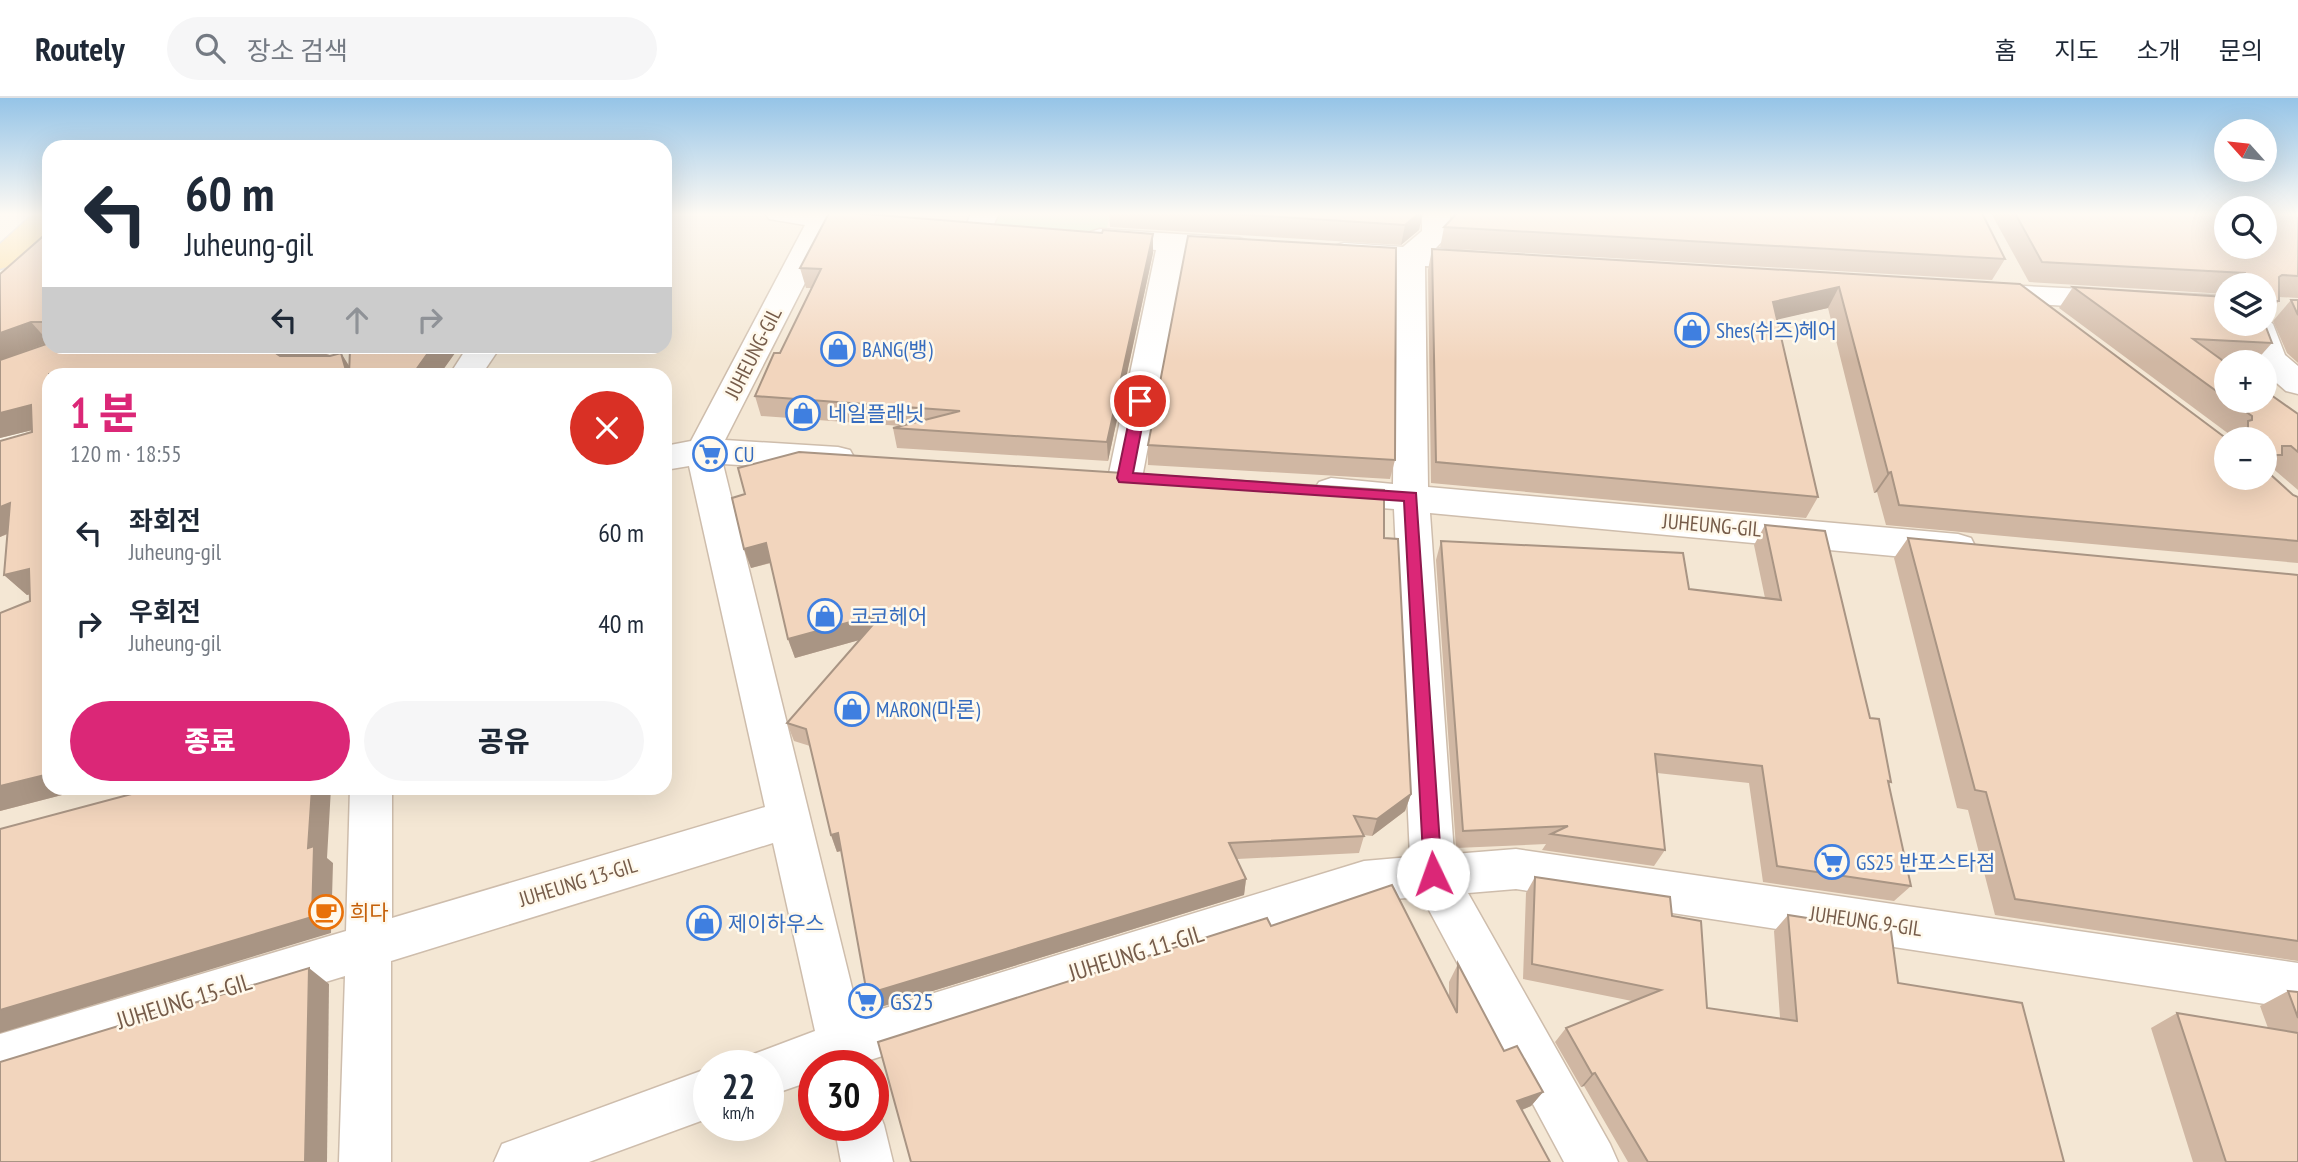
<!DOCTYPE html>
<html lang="ko">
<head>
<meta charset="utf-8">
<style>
	:root { --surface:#fff; --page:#f6f6f7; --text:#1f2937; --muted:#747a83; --line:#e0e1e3; --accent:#db2777 }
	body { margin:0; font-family:"PT Sans Narrow","Noto Sans KR",sans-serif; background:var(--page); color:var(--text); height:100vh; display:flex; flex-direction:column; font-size:26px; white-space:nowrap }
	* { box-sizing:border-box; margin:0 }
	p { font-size:23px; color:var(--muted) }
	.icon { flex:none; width:38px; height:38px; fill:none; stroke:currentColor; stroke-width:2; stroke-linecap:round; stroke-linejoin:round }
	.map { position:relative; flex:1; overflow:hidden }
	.side { position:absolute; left:42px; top:270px; width:630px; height:427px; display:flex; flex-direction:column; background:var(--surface); border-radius:21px; box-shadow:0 7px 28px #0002 }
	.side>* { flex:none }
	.hud { position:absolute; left:42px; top:42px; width:630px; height:214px; border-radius:21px; box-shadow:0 7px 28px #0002; background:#fff; color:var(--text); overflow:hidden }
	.needle { width:46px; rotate:297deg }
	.fabs { position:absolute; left:2214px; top:21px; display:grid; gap:14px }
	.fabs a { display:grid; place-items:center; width:63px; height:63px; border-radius:50%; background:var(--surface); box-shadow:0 7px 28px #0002; font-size:35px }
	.speed { position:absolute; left:693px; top:952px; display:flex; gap:14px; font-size:35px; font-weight:700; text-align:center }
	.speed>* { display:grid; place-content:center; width:91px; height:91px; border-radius:50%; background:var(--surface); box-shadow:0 7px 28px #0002; line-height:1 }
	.speed small { font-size:18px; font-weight:400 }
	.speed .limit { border:10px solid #d22; background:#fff; color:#111 }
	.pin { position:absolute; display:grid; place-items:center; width:60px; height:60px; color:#fff; margin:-30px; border:4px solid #fff; border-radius:50%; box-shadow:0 2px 7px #0007 }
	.me { position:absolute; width:77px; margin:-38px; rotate:357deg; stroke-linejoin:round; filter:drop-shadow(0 0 5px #0008) }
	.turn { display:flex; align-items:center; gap:24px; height:147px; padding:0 28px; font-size:32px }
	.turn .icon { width:91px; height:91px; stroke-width:2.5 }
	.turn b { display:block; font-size:49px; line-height:60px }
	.lanes { display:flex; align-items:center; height:66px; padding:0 28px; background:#0003; justify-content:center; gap:35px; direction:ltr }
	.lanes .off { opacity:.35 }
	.round { display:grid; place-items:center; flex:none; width:74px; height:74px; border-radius:37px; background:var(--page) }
	.overview { display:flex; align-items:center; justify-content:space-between; height:119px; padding:0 28px }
	h1 { font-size:42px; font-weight:800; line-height:52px; color:var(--accent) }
	.cta { display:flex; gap:14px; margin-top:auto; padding:14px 28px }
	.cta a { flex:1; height:80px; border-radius:42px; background:var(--accent); color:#fff; font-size:28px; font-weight:800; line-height:80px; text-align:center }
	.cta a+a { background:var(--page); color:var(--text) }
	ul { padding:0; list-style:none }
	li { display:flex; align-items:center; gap:21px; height:91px; padding:0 28px }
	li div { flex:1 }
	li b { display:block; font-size:26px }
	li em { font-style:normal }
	header { display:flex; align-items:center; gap:42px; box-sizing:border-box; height:98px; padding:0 35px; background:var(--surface); border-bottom:2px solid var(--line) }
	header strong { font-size:33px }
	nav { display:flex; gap:38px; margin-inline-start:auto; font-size:24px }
	.search { width:490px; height:63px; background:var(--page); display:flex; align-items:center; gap:18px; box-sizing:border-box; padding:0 24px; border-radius:38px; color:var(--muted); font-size:26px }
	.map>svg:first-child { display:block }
</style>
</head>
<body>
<header>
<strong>Routely</strong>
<div class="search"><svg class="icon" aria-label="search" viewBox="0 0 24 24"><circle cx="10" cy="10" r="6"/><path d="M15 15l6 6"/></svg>장소 검색</div>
<nav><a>홈</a><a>지도</a><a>소개</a><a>문의</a></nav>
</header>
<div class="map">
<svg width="2298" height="1064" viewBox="0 0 2298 1064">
	<rect width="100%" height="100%" fill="#fcf5e6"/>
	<path fill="#f4e7d4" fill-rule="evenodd" d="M 665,115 L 2226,115 L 2226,149 L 2264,149 L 2298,115 L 2298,1064 L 0,1064 L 0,369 L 34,353 L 7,290 L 130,249 L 665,248 ZM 2226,187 L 2264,187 L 2264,226 L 2226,226 ZM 2226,264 L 2264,264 L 2264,303 L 2226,303 ZM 49,276 L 665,276 L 665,690 L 49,690 ZM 2226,341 L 2264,341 L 2264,380 L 2226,380 ZM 709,968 L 768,968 L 768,1027 L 709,1027 ZM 814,968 L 873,968 L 873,1027 L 814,1027 Z"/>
	<polygon fill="#d1eac4" points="994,115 1110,115 1105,140 989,132"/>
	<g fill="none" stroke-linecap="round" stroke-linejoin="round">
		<g stroke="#cebdac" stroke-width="3">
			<g id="minor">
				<polygon points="765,115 879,116 889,119 893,125 889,131 879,134 833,130 725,342 838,349 850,352 855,361 850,370 838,373 723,366 859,918 1364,763 1410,759 1394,411 1331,406 1319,402 1313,393 1319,384 1331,380 1393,386 1395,166 1334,160 1329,154 1334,148 1344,145 1403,149 1422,133 1422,115 1450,115 1450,135 1436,150 1493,156 1498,162 1493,168 1483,171 1425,168 1428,389 1958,436 1971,440 1976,450 1971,460 1958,464 1430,415 1454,756 1516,751 2298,865 2298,911 1516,791 1468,795 1610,1046 1618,1064 1564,1064 1422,799 1364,803 870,962 871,968 814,968 814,982 768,998 768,968 746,968 751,957 815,933 773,745 391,863 391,1064 339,1064 345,878 0,984 0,936 346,833 350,690 392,690 392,820 765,709 689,368 665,372 665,348 691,343 805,127 769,121"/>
				<polygon points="971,115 999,115 989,137 979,140 969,137 965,131"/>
				<polygon points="1100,131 1239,140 1249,143 1254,149 1249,155 1239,158 1185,154 1142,380 1137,389 1125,392 1113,389 1108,380 1156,152 1090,146 1085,140 1090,134"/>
				<polygon points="1983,186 2226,198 2226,218 1972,202 1968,195 1972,188"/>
				<polygon points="2264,218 2273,226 2285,257 2298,268 2298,296 2286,293 2264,274 2264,264 2255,262 2241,226 2264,226"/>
				<polygon points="468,248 501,248 482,276 450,276"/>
				<polygon points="709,970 709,1020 589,1064 494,1064 502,1046"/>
				<polygon points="873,1008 877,1009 884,1027 893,1064 841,1064 834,1027 873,1027"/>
			</g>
		</g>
		<g stroke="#dbd5d0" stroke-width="3">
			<polygon id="major" points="34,115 49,115 49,132 10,168 0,171 0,146"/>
		</g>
		<use href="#minor" fill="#fff" fill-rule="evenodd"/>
		<use href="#major" fill="#fadd9f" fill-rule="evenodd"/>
	</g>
	<g fill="#d0b7a3">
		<polygon points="1109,115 1423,115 1419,132 1401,147 1110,129"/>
		<polygon points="1453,115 1982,115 2005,161 1992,182 1440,150 1444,129 1453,120"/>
		<polygon points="1991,115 2298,115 2298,200 2279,199 2279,203 2264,220 2264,187 2226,187 2226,196 2029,184"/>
		<polygon points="49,133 49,244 3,261 49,245 49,248 346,248 347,251 323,258 330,258 341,255 349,268 350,252 362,248 460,248 440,276 49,276 49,690 89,690 0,713 0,515 30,503 30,496 27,497 4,477 8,436 0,439 0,343 32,334 32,332 0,340 0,176"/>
		<polygon points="1432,151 2020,186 2264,380 2264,341 2231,341 2233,339 2059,210 2073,189 2272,245 2255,264 2225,264 2226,303 2264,303 2298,316 2298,392 2270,368 2267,371 2270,376 2293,397 2298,399 2298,465 1886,427 1877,394 1874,395 1828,210 1777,221 1818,399 1806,420 1431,385 1428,172"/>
		<polygon points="1153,155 1108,363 897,350 893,330 901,328 761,318 755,298 780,255 812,190 806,190 800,170"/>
		<polygon points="2291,202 2298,202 2298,265 2287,255 2273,223"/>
		<polygon points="1148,347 1395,362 1390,381 1148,367"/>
		<polygon points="1765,427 1870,620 1891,684 1889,686 1911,788 1894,803 1763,784 1749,685 1657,675 1665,752 1654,768 1542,752 1546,746 1456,750 1436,462 1441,443 1689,491 1765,500 1754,447"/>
		<polygon points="1384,440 1411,696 1405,713 1372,738 1363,737 1364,738 1359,755 1237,761 1246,781 1244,797 874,911 841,753 837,754 831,737 810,648 794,643 787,625 859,542 795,560 788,541 771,465 751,470 744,451"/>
		<polygon points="1908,440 2298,477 2298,863 1995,817 1968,712 1957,710 1894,460"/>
		<polygon points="1535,779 1672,818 1707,910 1780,920 1774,833 1788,817 1898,885 2064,1064 1628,1064 1584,988 1581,989 1555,944 1566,930 1632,903 1523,881 1526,795"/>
		<polygon points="1271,828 1449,899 1449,884 1458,866 1504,953 1543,994 1531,1008 1522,1012"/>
		<polygon points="2288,893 2298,894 2298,1064 2193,1064 2151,930 2177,915 2268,930 2260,908"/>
	</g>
	<g fill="#a99584">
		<polygon points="1419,115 1423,115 1419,132 1401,147 1405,127"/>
		<polygon points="1153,136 1153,155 1108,363 1107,344"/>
		<polygon points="1839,189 1828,210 1763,225 1773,204"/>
		<polygon points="31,224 49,244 0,262 0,235"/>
		<polygon points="282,248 346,248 347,251 298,265 291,276 277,256"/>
		<polygon points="433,248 460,248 440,276 413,276"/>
		<polygon points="341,255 354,276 347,276"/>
		<polygon points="31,307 49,328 0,340 0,315"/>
		<polygon points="1891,374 1877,394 1874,395 1888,375"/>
		<polygon points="10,405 31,425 0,439 0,409"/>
		<polygon points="766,445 773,464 751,470 744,451"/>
		<polygon points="29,471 49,491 27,497 4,477"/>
		<polygon points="883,515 888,534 795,560 788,541"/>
		<polygon points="49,676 49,690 89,690 0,713 0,688"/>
		<polygon points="312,690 331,690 327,760 333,765 331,835 0,935 0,912 308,750"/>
		<polygon points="1411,696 1405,713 1372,738 1377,721"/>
		<polygon points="838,735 844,752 837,754 831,737"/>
		<polygon points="1246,781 1244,797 874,911 867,896"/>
		<polygon points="309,870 329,886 327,1064 305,1064"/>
		<polygon points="1595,975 1584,988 1581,989 1592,976"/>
		<polygon points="1543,994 1531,1008 1507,1018 1517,1003"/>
	</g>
	<g fill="#f2d5bd" stroke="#a99584" stroke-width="2">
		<polygon points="829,115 853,115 1102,135 1103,132 1153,136 1107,344 893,330 960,313 755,298 774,255 780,255 821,171 800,170"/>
		<polygon points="1219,115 1419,115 1405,127"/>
		<polygon points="1457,115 1982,115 2005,161 1444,129"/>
		<polygon points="2015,115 2226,115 2226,149 2264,149 2264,115 2298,115 2298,178 2282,177 2279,179 2279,203 2264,203 2264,187 2246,187 2245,175 2042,164"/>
		<polygon points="49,133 49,224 31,224 0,235 0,176"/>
		<polygon points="1188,138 1396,150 1395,362 1148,347"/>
		<polygon points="1432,151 2020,186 2227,341 2226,341 2226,380 2264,380 2264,367 2270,376 2293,397 2298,399 2298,443 1899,407 1891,374 1888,375 1839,189 1773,204 1818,399 1436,364"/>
		<polygon points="2073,189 2226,199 2226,226 2264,226 2264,224 2272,245 2193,241 2226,265 2226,300"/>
		<polygon points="2291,202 2298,202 2298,217"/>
		<polygon points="49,245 49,248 282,248 277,256 280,258 330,258 341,255 347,276 49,276 49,676 0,688 0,515 30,503 29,471 4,477 10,405 0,409 0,343 32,334 31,307 0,315 0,262"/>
		<polygon points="362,248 433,248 413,276 349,276 350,252"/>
		<polygon points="2264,292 2298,316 2298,354 2291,348 2282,348 2282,357 2264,357 2264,341 2248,341 2248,323 2252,322 2252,318 2230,303 2264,303"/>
		<polygon points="799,354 1384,392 1384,440 1398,441 1411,696 1377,721 1354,718 1364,738 1229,745 1246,781 867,896 838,735 831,737 806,631 787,625 883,515 788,541 766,445 744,451 732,400 745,396 738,370"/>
		<polygon points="1765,427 1825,433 1870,620 1879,621 1891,684 1888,683 1911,788 1777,768 1762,668 1655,656 1665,752 1551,736 1568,728 1463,733 1441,443 1683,455 1689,491 1781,502"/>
		<polygon points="1908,440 2298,477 2298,843 2015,801 1986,694 1975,692"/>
		<polygon points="154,690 312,690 308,750 314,748 312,819 0,912 0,731"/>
		<polygon points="1535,779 1670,799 1672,818 1701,823 1707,910 1797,923 1788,817 1891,833 1898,885 2022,905 2064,1064 1648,1064 1595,975 1592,976 1566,930 1661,892 1532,866"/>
		<polygon points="1392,787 1457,915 1458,866 1504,953 1517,948 1543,994 1517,1003 1550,1064 911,1064 878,944 1267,820 1271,828"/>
		<polygon points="309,870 305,1064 0,1064 0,964"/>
		<polygon points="2288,893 2298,894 2298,920"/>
		<polygon points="2177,915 2298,935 2298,1064 2226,1064"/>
	</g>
	<linearGradient id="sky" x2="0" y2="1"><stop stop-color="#95c4e7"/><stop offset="0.44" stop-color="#fefaf4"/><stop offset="1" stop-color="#fefaf4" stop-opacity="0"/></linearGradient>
	<rect width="2298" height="264" fill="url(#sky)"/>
	<polygon fill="#db2777" stroke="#8e194d" stroke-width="2" points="1140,299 1147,303 1133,375 1416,395 1442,776 1440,782 1433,785 1427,782 1424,776 1404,403 1119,384 1117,380 1133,303"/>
	<defs>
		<g id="shop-ring" transform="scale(1.75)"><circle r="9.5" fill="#fff9ec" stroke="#3f7fe0" stroke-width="1.5"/><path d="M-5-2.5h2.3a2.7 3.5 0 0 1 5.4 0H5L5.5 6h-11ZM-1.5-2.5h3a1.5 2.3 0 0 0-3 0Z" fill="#3f7fe0"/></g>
		<g id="supermarket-ring" transform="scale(1.75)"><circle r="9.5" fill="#fff9ec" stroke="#3f7fe0" stroke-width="1.5"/><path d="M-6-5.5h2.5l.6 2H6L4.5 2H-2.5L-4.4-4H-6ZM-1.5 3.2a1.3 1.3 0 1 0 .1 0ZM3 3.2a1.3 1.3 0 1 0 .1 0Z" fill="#3f7fe0"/></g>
		<g id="cafe-ring" transform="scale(1.75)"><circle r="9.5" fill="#fff9ec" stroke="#e8710a" stroke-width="1.5"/><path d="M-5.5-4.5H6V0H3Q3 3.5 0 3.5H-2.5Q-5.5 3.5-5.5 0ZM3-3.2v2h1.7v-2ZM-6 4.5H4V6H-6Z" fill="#e8710a"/></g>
	</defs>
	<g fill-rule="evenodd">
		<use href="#shop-ring" x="1692" y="232"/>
		<use href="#shop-ring" x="838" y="251"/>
		<use href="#shop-ring" x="803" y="315"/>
		<use href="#supermarket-ring" x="710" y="356"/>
		<use href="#shop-ring" x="825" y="518"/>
		<use href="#shop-ring" x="852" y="611"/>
		<use href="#supermarket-ring" x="1832" y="764"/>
		<use href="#cafe-ring" x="326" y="814"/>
		<use href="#shop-ring" x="704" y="825"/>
		<use href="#supermarket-ring" x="866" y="903"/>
	</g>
	<g text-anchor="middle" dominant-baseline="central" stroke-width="5" stroke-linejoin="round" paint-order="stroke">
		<g font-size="21" fill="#366cbe" stroke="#fff9ec" text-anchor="start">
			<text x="1716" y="232">Shes(쉬즈)헤어</text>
			<text x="862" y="251">BANG(뱅)</text>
			<text x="828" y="315">네일플래닛</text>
			<text x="734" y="356">CU</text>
			<text x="850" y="518">코코헤어</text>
			<text x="876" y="611">MARON(마론)</text>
			<text x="1856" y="764">GS25 반포스타점</text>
			<text x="728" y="825">제이하우스</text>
		</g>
		<g font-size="21" fill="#765c4a" stroke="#fff9ec">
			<text transform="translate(753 255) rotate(-63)">JUHEUNG-GIL</text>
			<text transform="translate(1712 427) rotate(5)">JUHEUNG-GIL</text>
			<text transform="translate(578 784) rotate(-17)">JUHEUNG 13-GIL</text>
			<text transform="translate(1866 823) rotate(8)">JUHEUNG 9-GIL</text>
		</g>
		<g font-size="21" fill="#c56008" stroke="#fff9ec" text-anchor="start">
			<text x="350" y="814">희다</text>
		</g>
		<g font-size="24" fill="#765c4a" stroke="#fff9ec">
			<text transform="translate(1136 855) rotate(-17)">JUHEUNG 11-GIL</text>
			<text transform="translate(184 903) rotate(-17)">JUHEUNG 15-GIL</text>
		</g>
		<g font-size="24" fill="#366cbe" stroke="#fff9ec" text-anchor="start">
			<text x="890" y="903">GS25</text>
		</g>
	</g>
</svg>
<div class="fabs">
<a><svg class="needle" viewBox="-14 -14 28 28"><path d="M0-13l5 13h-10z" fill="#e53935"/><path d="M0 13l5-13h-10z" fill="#747a83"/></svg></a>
<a><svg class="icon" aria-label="search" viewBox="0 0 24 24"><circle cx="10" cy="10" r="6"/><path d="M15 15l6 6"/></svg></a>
<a><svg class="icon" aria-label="layers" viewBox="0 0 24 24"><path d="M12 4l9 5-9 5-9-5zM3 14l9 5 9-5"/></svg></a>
<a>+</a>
<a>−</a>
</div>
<div class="speed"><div>22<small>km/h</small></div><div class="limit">30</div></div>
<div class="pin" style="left:1140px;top:303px;background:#d93025"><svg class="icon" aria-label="arrive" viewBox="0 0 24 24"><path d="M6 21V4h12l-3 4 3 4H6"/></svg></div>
<svg class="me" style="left:1433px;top:776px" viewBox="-20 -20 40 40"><circle r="19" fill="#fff"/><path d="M0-13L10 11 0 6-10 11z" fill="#db2777"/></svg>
<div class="hud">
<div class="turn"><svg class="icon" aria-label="left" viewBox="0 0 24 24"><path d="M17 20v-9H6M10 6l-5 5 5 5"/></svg><div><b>60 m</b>Juheung-gil</div></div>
<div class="lanes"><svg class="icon" aria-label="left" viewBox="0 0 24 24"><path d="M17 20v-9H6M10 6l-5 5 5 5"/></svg><svg class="icon off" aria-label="ahead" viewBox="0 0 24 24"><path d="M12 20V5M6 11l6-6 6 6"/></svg><svg class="icon off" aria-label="right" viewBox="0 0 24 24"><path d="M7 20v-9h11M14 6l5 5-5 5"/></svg></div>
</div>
<section class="side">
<div class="overview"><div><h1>1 분</h1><p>120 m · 18:55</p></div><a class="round" style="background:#d93025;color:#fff"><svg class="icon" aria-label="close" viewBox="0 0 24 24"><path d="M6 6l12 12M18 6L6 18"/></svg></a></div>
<ul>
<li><svg class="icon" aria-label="left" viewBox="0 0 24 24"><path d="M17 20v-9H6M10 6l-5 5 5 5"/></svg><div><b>좌회전</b><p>Juheung-gil</p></div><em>60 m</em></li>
<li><svg class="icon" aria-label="right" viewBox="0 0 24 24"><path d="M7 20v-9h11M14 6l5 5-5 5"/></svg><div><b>우회전</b><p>Juheung-gil</p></div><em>40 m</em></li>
</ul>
<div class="cta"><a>종료</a><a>공유</a></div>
</section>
</div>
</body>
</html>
